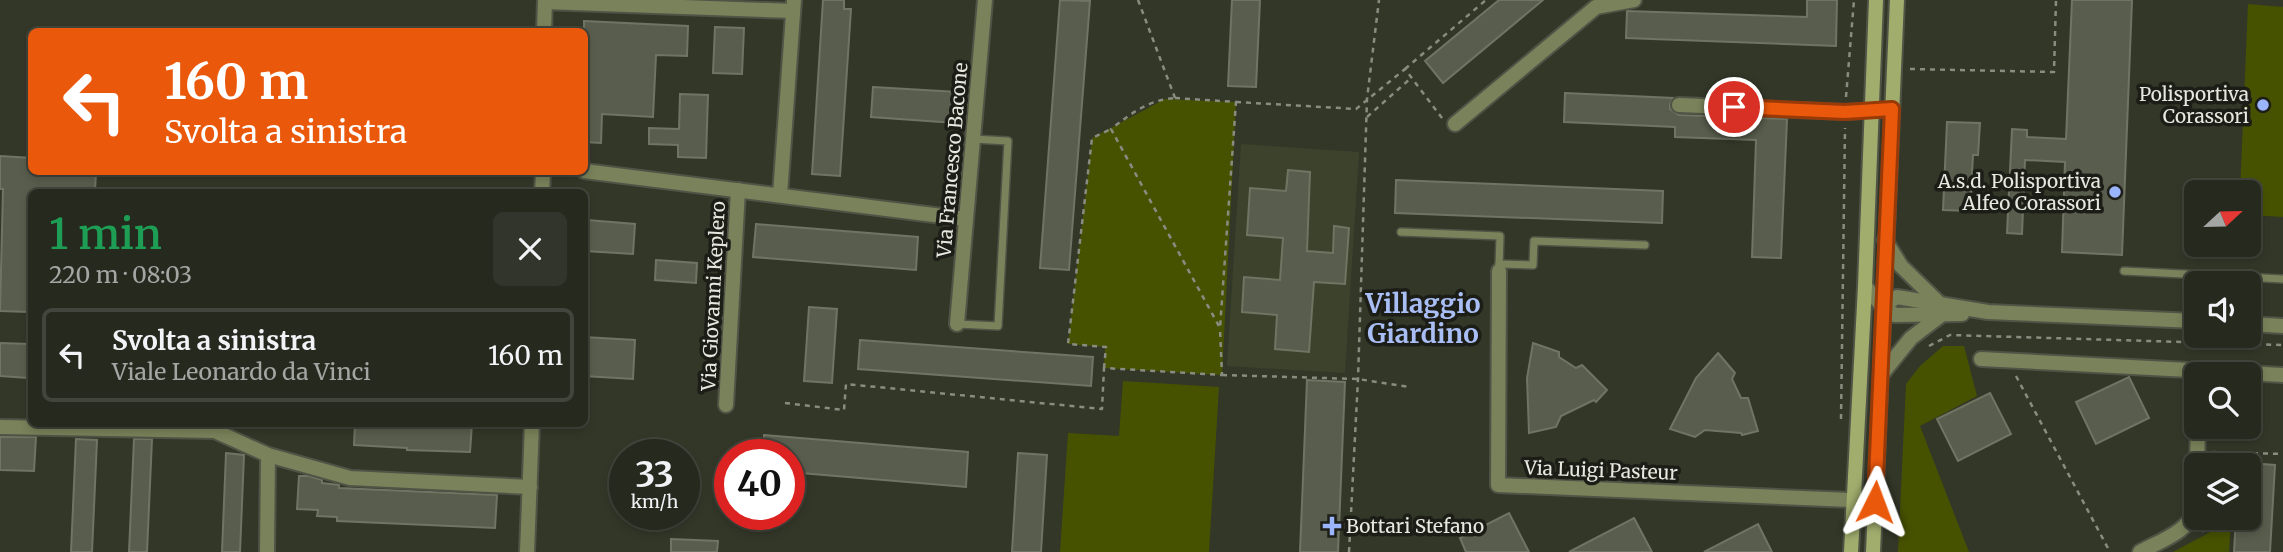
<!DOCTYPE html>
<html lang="it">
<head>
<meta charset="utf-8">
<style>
	:root { --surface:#26291e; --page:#32352b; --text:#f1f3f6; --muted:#a4a6a4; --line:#42453c }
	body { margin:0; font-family:Merriweather,serif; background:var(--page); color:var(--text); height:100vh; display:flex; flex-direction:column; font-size:26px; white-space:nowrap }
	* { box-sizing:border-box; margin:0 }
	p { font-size:23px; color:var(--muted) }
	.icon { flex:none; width:38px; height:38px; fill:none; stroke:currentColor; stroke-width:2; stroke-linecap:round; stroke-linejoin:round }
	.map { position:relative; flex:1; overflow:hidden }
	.side { position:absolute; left:28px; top:189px; width:560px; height:238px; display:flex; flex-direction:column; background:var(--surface); border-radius:10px; box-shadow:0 4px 10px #0003,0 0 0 2px var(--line) }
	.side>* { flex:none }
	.banner { position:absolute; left:28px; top:28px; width:560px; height:147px; border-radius:10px; box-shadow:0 4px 10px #0003,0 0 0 2px var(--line); background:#ea580c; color:#fff; overflow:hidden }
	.needle { width:46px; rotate:68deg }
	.buttons { position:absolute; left:2184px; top:180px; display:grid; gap:14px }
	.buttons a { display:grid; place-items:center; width:77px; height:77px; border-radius:10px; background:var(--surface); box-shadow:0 4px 10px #0003,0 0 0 2px var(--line); font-size:35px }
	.speed { position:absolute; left:609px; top:439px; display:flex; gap:14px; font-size:35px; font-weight:700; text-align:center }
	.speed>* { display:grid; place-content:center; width:91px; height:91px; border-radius:50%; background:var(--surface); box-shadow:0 4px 10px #0003,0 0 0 2px var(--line); line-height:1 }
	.speed small { font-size:18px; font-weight:400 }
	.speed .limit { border:10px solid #d22; background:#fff; color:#111 }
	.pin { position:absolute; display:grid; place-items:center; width:60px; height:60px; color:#fff; margin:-30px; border:4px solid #fff; border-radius:50%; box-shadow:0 2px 7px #0007 }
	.me { position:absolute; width:77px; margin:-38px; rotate:3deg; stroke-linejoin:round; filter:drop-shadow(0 0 5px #0008) }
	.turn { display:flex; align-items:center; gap:24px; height:147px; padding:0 21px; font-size:32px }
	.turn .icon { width:91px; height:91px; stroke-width:2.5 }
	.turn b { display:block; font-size:49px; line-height:60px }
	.round { display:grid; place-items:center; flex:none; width:74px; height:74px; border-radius:10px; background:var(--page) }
	.headline { display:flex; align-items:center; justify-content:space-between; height:119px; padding:0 21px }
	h1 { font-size:42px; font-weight:600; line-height:52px; color:#1e9e55 }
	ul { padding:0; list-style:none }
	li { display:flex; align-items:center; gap:21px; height:94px; margin:0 14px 10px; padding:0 7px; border:4px solid var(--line); border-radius:10px }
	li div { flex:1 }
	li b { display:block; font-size:26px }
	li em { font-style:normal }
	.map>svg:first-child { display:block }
</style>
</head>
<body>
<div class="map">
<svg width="2283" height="552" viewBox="0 0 2283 552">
	<rect width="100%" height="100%" fill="#333728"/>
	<polygon fill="#3d422c" points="1241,144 1359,152 1345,373 1227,366"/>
	<g fill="#475200">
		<polygon points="2248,4 2283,7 2283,217 2249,215 2249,192 2240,192"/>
		<polygon points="1165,99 1236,102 1222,375 1104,368 1105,347 1068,344 1092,138"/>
		<polygon points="1943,346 1964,346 1977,396 1920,426 1969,552 1898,552 1906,384 1920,366"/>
		<polygon points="1123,381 1219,387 1209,552 1060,552 1068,433 1119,436"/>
		<polygon points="2231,521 2229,552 2173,552"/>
	</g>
	<g fill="#595d4d" stroke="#707463" stroke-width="2">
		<polygon points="823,0 844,0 844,9 851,9 840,176 812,174"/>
		<polygon points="1060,0 1090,1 1069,270 1040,268"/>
		<polygon points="1232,0 1260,0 1256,87 1228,86"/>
		<polygon points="1499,0 1543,0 1443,83 1425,61"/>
		<polygon points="1807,0 1837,0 1836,46 1626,38 1627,11 1807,17"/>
		<polygon points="2072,0 2132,0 2122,255 2062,252 2065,162 2025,160 2022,234 2007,233 2012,129 2027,130 2027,137 2066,139"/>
		<polygon points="584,21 688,26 687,56 656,55 653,117 602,114 601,143 584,142"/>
		<polygon points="715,27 744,28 742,74 713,73"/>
		<polygon points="873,87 957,92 955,123 871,117"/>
		<polygon points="1565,93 1673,98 1670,104 1670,109 1679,115 1787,119 1781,258 1752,257 1756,140 1675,137 1675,127 1564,122"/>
		<polygon points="680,94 708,95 706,158 678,157 678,145 649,144 649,128 679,129"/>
		<polygon points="1947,122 1980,123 1978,155 1973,155 1970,211 1943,210"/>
		<polygon points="0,156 32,158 32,172 96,172 95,192 32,190 28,312 0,311 3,189 0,189"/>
		<polygon points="1288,170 1310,172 1307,251 1333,253 1334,226 1349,228 1345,284 1314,282 1309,352 1275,349 1277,315 1242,312 1244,277 1280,280 1283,238 1247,235 1250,188 1286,191"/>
		<polygon points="1396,180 1663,191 1662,223 1395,213"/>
		<polygon points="587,220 635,224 633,254 585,251"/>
		<polygon points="756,224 918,237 916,270 753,257"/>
		<polygon points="656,260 697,263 696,283 655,280"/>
		<polygon points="809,307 837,309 832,383 804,381"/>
		<polygon points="584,337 635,340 633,379 584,376"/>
		<polygon points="860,340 1093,357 1091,386 858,369"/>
		<polygon points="0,343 29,344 28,378 0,376"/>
		<polygon points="1533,343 1559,352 1559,357 1576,368 1582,365 1607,390 1596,402 1594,400 1561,416 1556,427 1529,433 1527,378"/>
		<polygon points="1718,353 1735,373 1732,379 1741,398 1748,398 1758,431 1742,435 1741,433 1705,430 1695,437 1670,429 1696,378"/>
		<polygon points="2129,377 2149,418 2096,444 2076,402"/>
		<polygon points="1307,380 1345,382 1338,552 1300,552"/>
		<polygon points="1990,393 2011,434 1958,461 1937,419"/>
		<polygon points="355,424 472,424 470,452 407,450 407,448 354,445"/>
		<polygon points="764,435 968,452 966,487 789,472 789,455 763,455"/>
		<polygon points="0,437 36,437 34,471 0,470"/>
		<polygon points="76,439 97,440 92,552 71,552"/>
		<polygon points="134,439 152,439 147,552 129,552"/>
		<polygon points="226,453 244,455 240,552 222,552"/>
		<polygon points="1018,453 1047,455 1041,552 1012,552"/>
		<polygon points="2249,463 2275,465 2270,552 2234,552 2236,518 2249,518"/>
		<polygon points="299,476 309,476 322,480 322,483 339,485 339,488 497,495 495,528 337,521 337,517 317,516 318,510 297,509"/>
		<polygon points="1509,513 1529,552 1466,552 1460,538"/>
		<polygon points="1634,518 1652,552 1569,552"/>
		<polygon points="1758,524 1772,552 1704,552"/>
		<polygon points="671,539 718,541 717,552 671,552"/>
	</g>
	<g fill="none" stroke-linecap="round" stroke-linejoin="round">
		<g stroke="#505345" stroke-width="10">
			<g id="lane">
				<polyline points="1401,232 1500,236 1499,267"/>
				<polyline points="1499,264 1533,265 1534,241 1645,245"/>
				<polyline points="2124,271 2283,279"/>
				<polyline points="957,324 998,326 1008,141 973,139"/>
			</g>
		</g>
		<g stroke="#505345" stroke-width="18">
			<g id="street">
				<polyline points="545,2 793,11"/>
				<polyline points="544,32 545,0"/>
				<polyline points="1679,105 1845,112 1892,109"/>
				<polyline points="1455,124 1596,7 1634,0"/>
				<polyline points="584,171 966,219"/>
				<polyline points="542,192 543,172"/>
				<polyline points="780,195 794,0"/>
				<polyline points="1885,240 1901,266 1940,304"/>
				<polyline points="1499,271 1498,485 1875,501"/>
				<polyline points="1865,286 1882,306 1895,315 1962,314"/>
				<polyline points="1882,306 1897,297 1988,312 2196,321"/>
				<polyline points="957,324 985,0"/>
				<polyline points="2249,324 2283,326"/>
				<polyline points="1981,359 2283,375"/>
				<polyline points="1881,375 1911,338 1940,316"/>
				<polyline points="726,405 738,190"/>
				<polyline points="0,427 215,431 268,455 350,478 530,487"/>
				<polyline points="2197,466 2198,427"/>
				<polyline points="267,552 268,455"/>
				<polyline points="527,552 532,424"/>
				<path d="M 2140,552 C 2160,541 2191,531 2196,507"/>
			</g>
		</g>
		<g stroke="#505345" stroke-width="18">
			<g id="secondary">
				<polyline points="1851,552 1865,286 1876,0"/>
				<polyline points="1873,552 1897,0"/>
			</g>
		</g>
		<g stroke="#898c80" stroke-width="2.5" stroke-dasharray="5 5" stroke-linecap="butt">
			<polyline points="1138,0 1175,98"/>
			<polyline points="1405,69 1486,0"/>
			<polyline points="1910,69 2054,72 2056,0"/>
			<polyline points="1846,97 1854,0"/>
			<path d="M 1175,98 L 1236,102 L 1220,328 L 1111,129 C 1132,113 1148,100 1175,98 Z"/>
			<polyline points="1236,102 1356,109 1405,69 1442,118"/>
			<polyline points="1367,117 1411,78"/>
			<polyline points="1929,346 1950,335 2283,345"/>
			<polyline points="1104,368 1106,347 1068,344 1092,138 1111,129"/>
			<polyline points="1222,375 1358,379 1409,387"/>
			<polyline points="2016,376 2110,552"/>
			<polyline points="785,403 844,410 846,384 1102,409 1104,368 1222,375 1220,328"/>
			<polyline points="1841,419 1845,128"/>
			<polyline points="2213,452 2283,454"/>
			<polyline points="2202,532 2212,518"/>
			<polyline points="1349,552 1358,379 1367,99 1379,0"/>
		</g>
		<use href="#lane" stroke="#79825a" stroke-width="7"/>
		<use href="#street" stroke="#79825a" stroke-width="14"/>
		<use href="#secondary" stroke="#a0ad6d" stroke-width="14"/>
	</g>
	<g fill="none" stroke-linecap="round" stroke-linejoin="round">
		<g stroke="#983908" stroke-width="18">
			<polyline id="route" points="1734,107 1845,112 1892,109 1875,502"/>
		</g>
		<use href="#route" stroke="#ea580c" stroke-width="12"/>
	</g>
	<g fill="#9ab5fd" stroke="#1c1d17" stroke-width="2.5">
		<circle cx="2263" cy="105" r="7"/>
		<circle cx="2115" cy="192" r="7"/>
		<path d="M1328.5 515.5h7v7h7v7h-7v7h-7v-7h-7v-7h7z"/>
	</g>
	<g text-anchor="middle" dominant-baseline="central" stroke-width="7" stroke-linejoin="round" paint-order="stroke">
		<g font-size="19" fill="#e7e9e0" stroke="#1c1d17" text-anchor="end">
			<text x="2249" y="94">Polisportiva<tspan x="2249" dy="22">Corassori</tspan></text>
			<text x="2101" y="181">A.s.d. Polisportiva<tspan x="2101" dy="22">Alfeo Corassori</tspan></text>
			<text x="1346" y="526" text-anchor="start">Bottari Stefano</text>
		</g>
		<g font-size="19" fill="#e7e9e0" stroke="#1c1d17">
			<text transform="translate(952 160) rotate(-85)">Via Francesco Bacone</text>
			<text transform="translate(713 296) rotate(-87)">Via Giovanni Keplero</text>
			<text transform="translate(1601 470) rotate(2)">Via Luigi Pasteur</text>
		</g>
		<g font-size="26" font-weight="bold" fill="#a9bef4" stroke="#1c1d17">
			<text x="1423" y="303">Villaggio<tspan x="1423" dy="30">Giardino</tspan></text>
		</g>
	</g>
</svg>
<div class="buttons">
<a><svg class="needle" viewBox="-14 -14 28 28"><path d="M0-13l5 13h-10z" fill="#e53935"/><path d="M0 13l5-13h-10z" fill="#a4a6a4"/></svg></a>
<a><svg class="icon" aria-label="sound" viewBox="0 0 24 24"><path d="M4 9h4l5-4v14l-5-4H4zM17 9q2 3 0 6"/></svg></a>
<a><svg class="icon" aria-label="search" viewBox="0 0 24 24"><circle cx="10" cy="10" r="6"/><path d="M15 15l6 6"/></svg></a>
<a><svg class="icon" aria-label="layers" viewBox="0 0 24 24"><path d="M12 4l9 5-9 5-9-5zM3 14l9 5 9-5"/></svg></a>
</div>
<div class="speed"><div>33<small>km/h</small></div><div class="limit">40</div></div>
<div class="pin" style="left:1734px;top:107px;background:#d93025"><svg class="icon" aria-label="arrive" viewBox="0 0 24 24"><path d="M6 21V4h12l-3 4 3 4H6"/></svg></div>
<svg class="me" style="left:1875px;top:502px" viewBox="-20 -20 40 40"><path d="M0-17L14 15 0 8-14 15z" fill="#ea580c" stroke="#fff" stroke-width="4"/></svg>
<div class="banner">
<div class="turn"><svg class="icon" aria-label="left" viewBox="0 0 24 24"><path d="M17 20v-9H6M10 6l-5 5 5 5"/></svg><div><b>160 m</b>Svolta a sinistra</div></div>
</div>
<section class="side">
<div class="headline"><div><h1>1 min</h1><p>220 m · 08:03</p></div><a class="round"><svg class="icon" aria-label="close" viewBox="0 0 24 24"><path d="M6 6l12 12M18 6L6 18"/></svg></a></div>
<ul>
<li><svg class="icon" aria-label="left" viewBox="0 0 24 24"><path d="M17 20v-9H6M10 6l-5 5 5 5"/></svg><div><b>Svolta a sinistra</b><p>Viale Leonardo da Vinci</p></div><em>160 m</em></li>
</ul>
</section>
</div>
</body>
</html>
